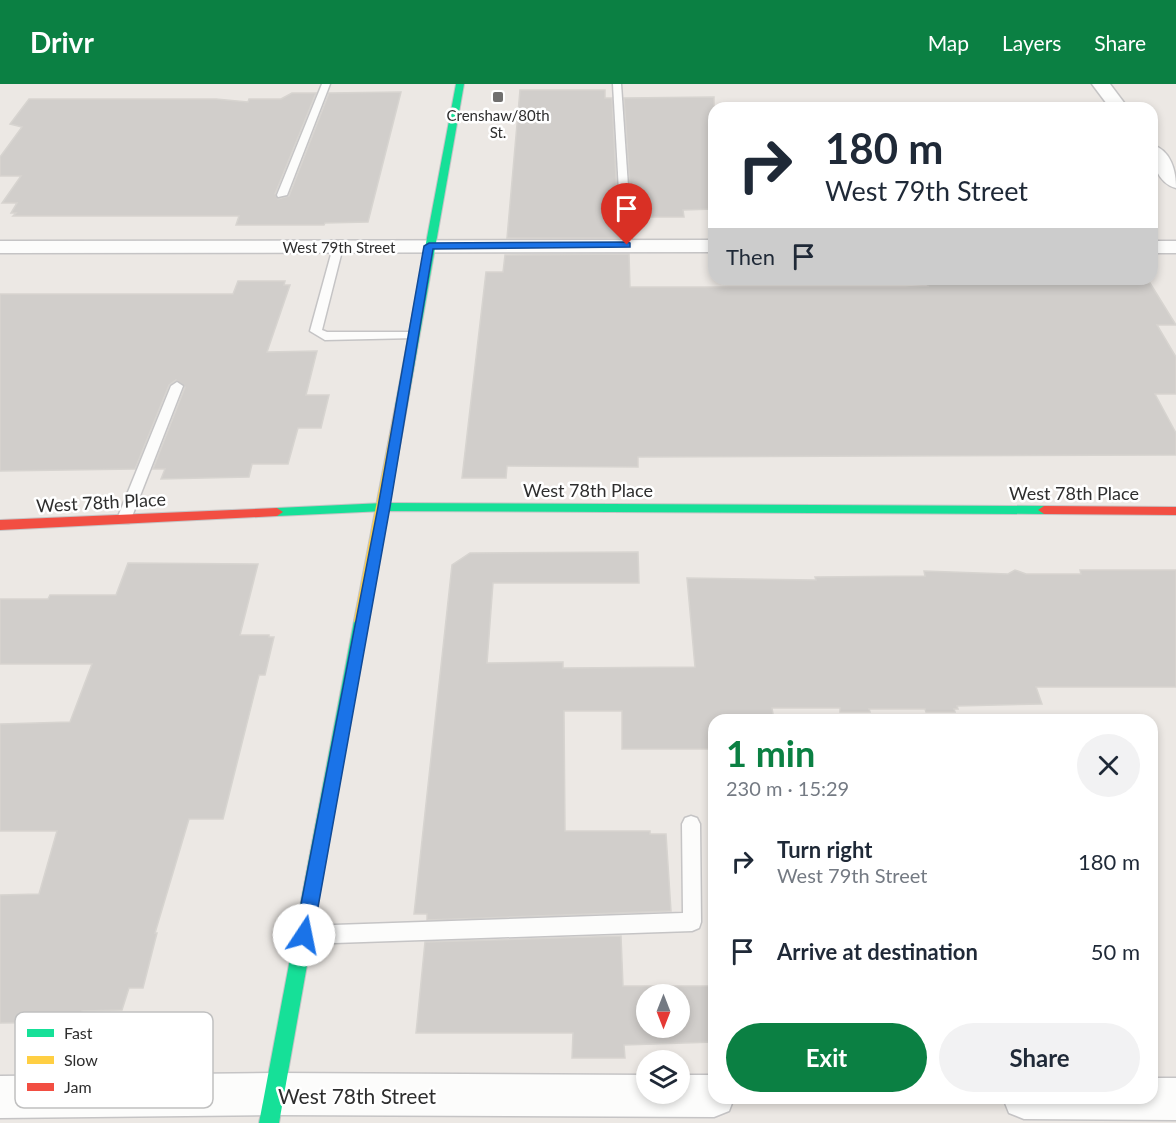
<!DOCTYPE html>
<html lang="en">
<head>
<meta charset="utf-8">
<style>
	:root { --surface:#fff; --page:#f2f2f3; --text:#1f2937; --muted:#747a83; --accent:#0b8043 }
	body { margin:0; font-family:Lato,sans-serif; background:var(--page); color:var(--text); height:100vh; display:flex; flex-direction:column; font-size:22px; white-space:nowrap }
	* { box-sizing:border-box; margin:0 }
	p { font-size:20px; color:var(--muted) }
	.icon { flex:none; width:33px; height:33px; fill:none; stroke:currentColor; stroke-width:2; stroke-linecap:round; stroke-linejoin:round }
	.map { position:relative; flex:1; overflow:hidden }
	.panel { position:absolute; left:708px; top:630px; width:450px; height:390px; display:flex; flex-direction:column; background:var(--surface); border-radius:18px; box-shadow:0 3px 9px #0003 }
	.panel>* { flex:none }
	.top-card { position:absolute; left:708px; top:18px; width:450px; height:183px; border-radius:18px; box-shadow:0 3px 9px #0003; background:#fff; color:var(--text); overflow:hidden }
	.needle { width:39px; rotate:180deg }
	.fabs { position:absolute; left:636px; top:900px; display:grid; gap:12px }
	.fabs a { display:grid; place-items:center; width:54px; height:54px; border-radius:50%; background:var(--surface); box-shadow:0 3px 9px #0003; font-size:30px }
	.pin { position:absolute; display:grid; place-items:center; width:51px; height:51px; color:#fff; margin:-62px -26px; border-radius:50% 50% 50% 0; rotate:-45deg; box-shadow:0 0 6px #0007 }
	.pin .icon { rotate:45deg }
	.me { position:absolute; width:66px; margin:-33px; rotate:11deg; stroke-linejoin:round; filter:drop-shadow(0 0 4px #0008) }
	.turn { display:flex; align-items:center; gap:21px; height:126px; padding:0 18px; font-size:27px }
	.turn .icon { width:78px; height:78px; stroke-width:2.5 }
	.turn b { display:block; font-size:42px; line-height:51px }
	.then { display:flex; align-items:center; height:57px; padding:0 18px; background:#0003; gap:12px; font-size:22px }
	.round { display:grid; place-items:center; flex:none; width:63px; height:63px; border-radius:32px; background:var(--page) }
	.summary { display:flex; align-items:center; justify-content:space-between; height:102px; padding:0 18px }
	h1 { font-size:36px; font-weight:700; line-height:45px; color:var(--accent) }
	.cta { display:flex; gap:12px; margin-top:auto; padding:12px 18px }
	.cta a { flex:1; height:69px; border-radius:36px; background:var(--accent); color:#fff; font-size:24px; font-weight:700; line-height:69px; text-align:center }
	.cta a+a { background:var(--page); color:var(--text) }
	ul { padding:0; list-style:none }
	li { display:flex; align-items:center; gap:18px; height:90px; padding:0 18px }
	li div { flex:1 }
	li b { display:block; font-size:22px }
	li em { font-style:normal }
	header { display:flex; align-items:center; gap:36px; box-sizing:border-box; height:84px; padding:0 30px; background:var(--accent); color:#fff }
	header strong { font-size:28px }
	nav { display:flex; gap:33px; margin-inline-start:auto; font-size:21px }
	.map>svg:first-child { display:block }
</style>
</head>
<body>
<header>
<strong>Drivr</strong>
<nav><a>Map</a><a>Layers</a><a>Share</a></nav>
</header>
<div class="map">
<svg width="1176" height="1039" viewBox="0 0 1176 1039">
	<rect width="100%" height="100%" fill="#ece8e4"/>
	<g fill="#d1cecb" stroke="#d7d4d0" stroke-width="1.5" fill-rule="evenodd">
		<polygon points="520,6 605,6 605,14 612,14 619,154 507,154"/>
		<polygon points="401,8 368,138 325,139 324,141 236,141 239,132 13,132 16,129 11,129 17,119 2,119 21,92 0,92 0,73 22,43 10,40 29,15 216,15 248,18 249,15 281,15 292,9 316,9 275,110 278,115 289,112 329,9"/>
		<polygon points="714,13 714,125 683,126 684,133 632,133 624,14"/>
		<polygon points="629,170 630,203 906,203 928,202 926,198 1150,199 1176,241 1157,241 1176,273 1176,310 1155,310 1176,349 1176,371 638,373 638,383 507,382 506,394 462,394 486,188 503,188 505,171"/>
		<polygon points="238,197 285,197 284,201 290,201 267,268 317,267 306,311 329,311 321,344 298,344 288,380 252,380 249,393 161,395 165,385 153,385 185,303 176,296 169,301 135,385 0,387 0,210 233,210"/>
		<polygon points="638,468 639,499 493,499 487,579 563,578 563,584 695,583 687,494 816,496 815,493 925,492 924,487 1008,490 1015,486 1026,490 1081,490 1080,486 1176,486 1176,603 1036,603 1042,620 957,622 958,625 954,625 955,628 926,628 925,625 869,625 870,628 840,628 840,624 772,624 774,636 714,636 714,665 622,665 622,627 564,627 565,747 650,747 650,750 666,750 671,827 427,836 427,830 414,830 452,481 470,469"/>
		<polygon points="128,479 258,480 240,551 269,551 269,553 274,553 265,591 259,591 223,735 189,735 155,849 157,849 143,904 129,904 122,926 82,927 79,938 0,939 0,811 39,810 57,747 0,747 0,640 70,638 92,580 0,580 0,515 48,515 50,511 116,511"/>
		<path d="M 621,852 L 623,902 L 714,902 L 714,958 L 624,961 L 625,974 L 572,974 L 573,949 L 416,949 L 425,858 ZM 646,910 L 680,910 L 680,944 L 646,944 Z"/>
	</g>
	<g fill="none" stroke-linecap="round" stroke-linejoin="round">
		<g stroke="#c5c4c5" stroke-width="3">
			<g id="lane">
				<polygon points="322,0 330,0 287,111 278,113 277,111"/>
				<polygon points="613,0 621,0 632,161 627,164 622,161"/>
				<polygon points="338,160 343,163 322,246 327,248 412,248 418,252 416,254 325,256 310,247 333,163"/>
				<polygon points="177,298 183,302 131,435 129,439 119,439 117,435 171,302"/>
				<polygon points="691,732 697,734 700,740 701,838 699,844 692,847 305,860 298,858 295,851 298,844 305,842 683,829 682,740 685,734"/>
			</g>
		</g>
		<g stroke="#c5c4c5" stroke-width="3">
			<g id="street">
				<polygon points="1092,0 1110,0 1128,24 1110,24"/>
				<path d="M 1152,61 C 1171,66 1176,87 1176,104 C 1157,99 1152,78 1152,61 Z"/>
				<polygon points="714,156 714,168 0,169 0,157"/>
				<rect x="1152" y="157" width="24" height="12"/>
				<polygon points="274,989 646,991 646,1010 680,1010 680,991 714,991 714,1014 734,1014 729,1027 714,1033 274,1031 0,1034 0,992"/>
				<polygon points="1152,994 1176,994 1176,1036 1024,1035 1009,1029 1003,1014 1152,1014"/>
			</g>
		</g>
		<g stroke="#c5c4c5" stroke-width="2">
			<g id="fast">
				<polygon points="456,0 464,0 407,323 401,327 395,323"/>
				<polygon points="384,419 1044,422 1050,426 1044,430 384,427 277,432 271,428 277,424"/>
				<polygon points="361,532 366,533 368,537 279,1039 259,1039 354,537 356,533"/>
			</g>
		</g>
		<g stroke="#c5c4c5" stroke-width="2">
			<polygon id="slow" points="401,319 407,323 368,537 366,541 356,541 354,537 395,323"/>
		</g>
		<g stroke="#c5c4c5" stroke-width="2">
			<g id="jam">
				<polygon points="1044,422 1176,423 1176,431 1044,430 1038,426"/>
				<polygon points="277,424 283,428 277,432 0,446 0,436"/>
			</g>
		</g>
		<use href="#lane" fill="#fcfcfb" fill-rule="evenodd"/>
		<use href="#street" fill="#fcfcfb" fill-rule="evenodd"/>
		<use href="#fast" fill="#16e098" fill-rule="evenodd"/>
		<use href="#slow" fill="#ffcf43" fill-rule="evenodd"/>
		<use href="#jam" fill="#f24e42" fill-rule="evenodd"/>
	</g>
	<polygon fill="#1a73e8" stroke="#114b97" stroke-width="1.5" points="627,158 630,159 630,163 433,165 390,423 313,851 310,857 304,859 298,857 295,851 378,423 424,162 429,159"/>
	<rect fill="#706f6e" stroke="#fff" stroke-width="2" x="492" y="7" width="12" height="12" rx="3"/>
	<g text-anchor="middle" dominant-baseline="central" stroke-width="5" stroke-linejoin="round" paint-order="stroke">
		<g font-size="15" fill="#2e2e2e" stroke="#fff">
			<text x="498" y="31">Crenshaw/80th<tspan x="498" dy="17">St.</tspan></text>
		</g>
		<g font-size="15" fill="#2e2e2e" stroke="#fff">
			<text x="339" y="163">West 79th Street</text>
		</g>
		<g font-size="18" fill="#2e2e2e" stroke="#fff">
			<text x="588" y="406">West 78th Place</text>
			<text x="1074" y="409">West 78th Place</text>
			<text transform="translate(101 418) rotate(-3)">West 78th Place</text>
		</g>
		<g font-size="21" fill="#2e2e2e" stroke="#fff">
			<text x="357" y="1011">West 78th Street</text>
		</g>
	</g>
	<rect x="15" y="928" width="198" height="96" rx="9" fill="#fff" stroke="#c0c0c0" stroke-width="1.5"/>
	<rect x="27" y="945" width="27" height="8" fill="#16e098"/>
	<rect x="27" y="972" width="27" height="8" fill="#ffcf43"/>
	<rect x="27" y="999" width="27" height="8" fill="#f24e42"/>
	<g font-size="16" fill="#2e2e2e">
		<text x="64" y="955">Fast</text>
		<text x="64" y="982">Slow</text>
		<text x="64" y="1009">Jam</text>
	</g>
</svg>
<div class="fabs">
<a><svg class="needle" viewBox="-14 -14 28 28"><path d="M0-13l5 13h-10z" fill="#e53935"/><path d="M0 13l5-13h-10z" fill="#747a83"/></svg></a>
<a><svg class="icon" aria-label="layers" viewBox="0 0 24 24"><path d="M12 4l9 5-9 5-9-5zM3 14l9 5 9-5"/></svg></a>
</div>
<div class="pin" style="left:627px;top:161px;background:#d93025"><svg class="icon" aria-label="arrive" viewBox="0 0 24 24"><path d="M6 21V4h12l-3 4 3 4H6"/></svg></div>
<svg class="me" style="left:304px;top:851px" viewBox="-20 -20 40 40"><circle r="19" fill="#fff"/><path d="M0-13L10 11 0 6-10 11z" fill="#1a73e8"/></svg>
<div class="top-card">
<div class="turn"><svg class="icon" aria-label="right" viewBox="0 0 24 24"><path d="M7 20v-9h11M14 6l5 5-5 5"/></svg><div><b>180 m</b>West 79th Street</div></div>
<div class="then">Then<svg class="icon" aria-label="arrive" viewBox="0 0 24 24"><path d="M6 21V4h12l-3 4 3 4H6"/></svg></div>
</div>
<section class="panel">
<div class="summary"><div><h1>1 min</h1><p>230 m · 15:29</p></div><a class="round"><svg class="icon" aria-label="close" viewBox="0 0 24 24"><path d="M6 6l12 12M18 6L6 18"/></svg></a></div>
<ul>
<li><svg class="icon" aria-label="right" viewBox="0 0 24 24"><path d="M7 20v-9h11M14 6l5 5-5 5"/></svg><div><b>Turn right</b><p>West 79th Street</p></div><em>180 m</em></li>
<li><svg class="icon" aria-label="arrive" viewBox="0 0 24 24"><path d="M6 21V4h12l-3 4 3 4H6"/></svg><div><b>Arrive at destination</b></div><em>50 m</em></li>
</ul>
<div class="cta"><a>Exit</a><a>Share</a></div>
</section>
</div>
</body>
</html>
